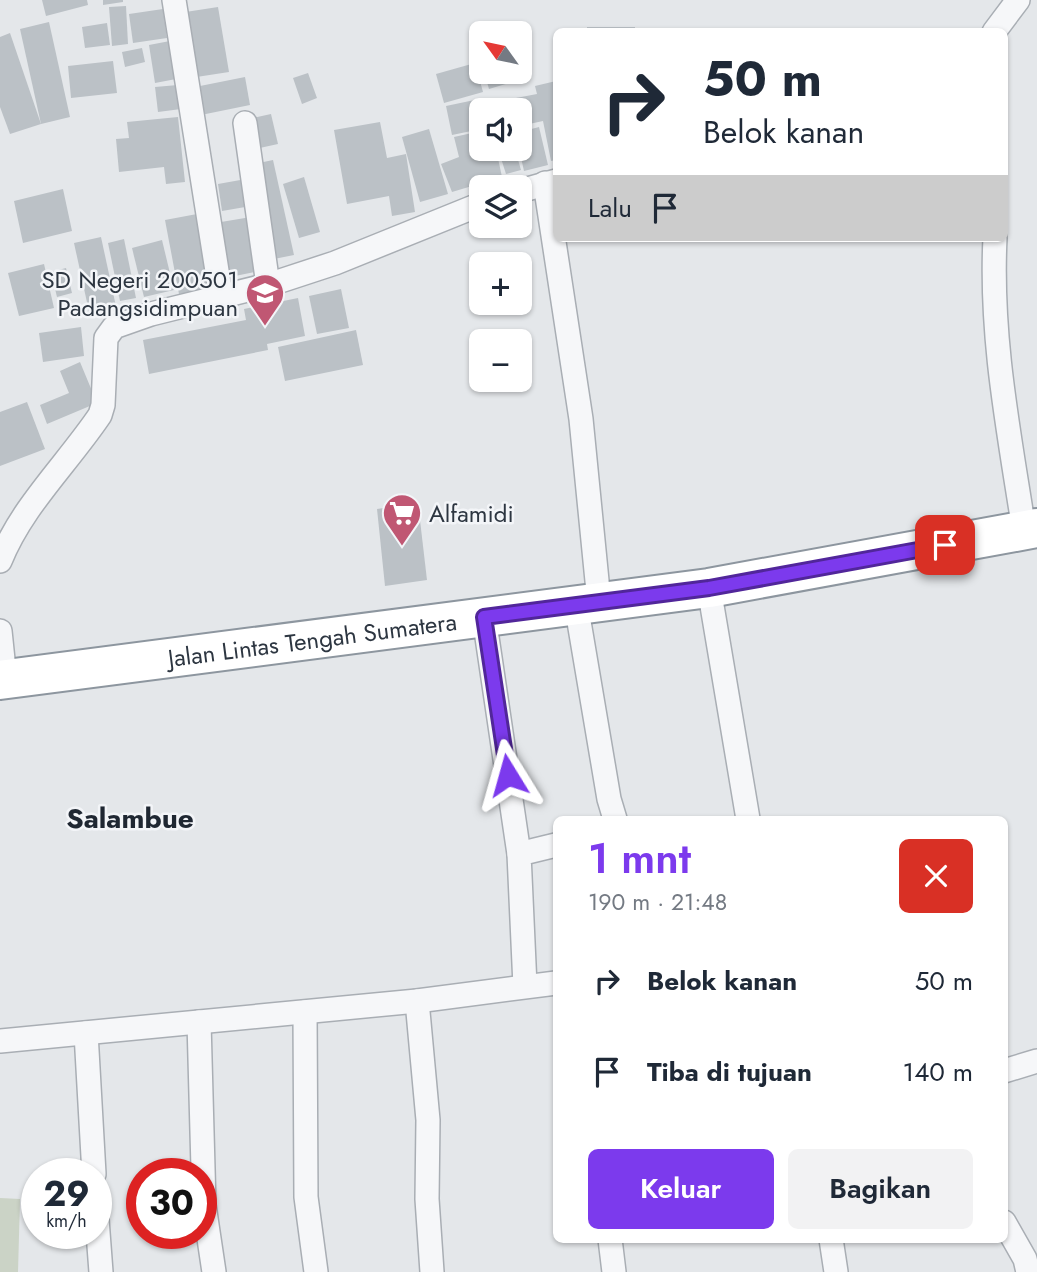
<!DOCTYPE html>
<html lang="id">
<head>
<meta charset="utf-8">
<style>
	:root { --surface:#fff; --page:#f2f2f3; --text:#1f2937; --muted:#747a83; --accent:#7c3aed }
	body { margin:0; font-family:Jost,sans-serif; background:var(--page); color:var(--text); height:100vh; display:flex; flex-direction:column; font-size:26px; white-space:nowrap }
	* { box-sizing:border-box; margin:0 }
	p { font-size:23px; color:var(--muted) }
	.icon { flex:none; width:38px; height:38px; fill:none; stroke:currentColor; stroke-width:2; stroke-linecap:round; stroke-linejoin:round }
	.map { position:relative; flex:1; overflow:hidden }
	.panel { position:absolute; left:553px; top:816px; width:455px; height:427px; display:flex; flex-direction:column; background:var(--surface); border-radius:10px; box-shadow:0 2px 5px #0004 }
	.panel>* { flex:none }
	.top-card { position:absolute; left:553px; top:28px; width:455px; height:214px; border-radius:10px; box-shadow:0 2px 5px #0004; background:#fff; color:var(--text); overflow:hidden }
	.needle { width:46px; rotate:303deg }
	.controls { position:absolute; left:469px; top:21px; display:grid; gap:14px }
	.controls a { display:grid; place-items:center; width:63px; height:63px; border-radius:10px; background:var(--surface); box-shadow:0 2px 5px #0004; font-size:35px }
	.speed { position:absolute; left:21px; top:1158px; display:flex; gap:14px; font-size:35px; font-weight:700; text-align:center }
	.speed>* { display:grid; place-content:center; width:91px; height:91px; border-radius:50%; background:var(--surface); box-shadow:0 2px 5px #0004; line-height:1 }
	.speed small { font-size:18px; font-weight:400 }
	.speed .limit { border:10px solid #d22; background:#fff; color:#111 }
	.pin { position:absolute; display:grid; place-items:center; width:60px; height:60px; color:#fff; margin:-30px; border-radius:14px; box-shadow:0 4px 10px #0006 }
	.me { position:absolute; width:77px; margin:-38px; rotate:352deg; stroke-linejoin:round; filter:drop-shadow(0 0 5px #0008) }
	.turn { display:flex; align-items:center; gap:24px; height:147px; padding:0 35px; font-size:32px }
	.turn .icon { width:91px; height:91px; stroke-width:2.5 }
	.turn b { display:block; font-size:49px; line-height:60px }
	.then { display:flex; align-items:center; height:66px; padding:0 35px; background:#0003; gap:14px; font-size:26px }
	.round { display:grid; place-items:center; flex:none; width:74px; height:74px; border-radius:10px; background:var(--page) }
	.head { display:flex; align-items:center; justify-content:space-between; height:119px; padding:0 35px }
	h1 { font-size:42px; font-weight:600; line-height:52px; color:var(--accent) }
	.cta { display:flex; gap:14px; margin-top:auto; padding:14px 35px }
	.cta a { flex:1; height:80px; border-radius:10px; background:var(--accent); color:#fff; font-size:28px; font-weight:600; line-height:80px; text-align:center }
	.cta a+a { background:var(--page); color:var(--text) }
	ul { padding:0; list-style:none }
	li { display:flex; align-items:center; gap:21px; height:91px; padding:0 35px }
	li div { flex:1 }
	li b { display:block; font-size:26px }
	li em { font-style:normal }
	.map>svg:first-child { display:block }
</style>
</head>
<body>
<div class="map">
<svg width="1037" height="1272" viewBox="0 0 1037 1272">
	<rect width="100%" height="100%" fill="#e4e7ea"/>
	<polygon fill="#cbd3c6" points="0,1198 20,1199 18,1272 0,1272"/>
	<g fill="#bbc1c6">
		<polygon points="42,0 87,0 88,5 46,16"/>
		<polygon points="103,0 123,0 123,2 103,5"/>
		<polygon points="126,6 128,44 112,46 109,7"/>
		<polygon points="218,7 229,72 190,78 179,13"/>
		<polygon points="163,9 167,38 133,43 129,14"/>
		<polygon points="49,22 70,117 41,124 20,29"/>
		<polygon points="107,23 110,45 85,48 82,27"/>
		<rect x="587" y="27" width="48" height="5"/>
		<polygon points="10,33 41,124 10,134 0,107 0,37"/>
		<polygon points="170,41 176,79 155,83 149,45"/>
		<polygon points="142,48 145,62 125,67 122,52"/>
		<polygon points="113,61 117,93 71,98 68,66"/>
		<polygon points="475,63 483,92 444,103 436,74"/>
		<polygon points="484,72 505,72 509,83 489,89"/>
		<polygon points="308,73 317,98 302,104 293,78"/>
		<polygon points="245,77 250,105 196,116 190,88"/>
		<polygon points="556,81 556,160 551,161 543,121 520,126 520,110 491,110 489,103 537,94 535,86"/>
		<polygon points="178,85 181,109 158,112 155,87"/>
		<polygon points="484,98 486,110 481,110 481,129 452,135 446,106"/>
		<polygon points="271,114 278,144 255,149 248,119"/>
		<polygon points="178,117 185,182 166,184 164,167 119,172 116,139 129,138 127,122"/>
		<polygon points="380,122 387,158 406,154 415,212 392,216 389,196 347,204 334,130"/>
		<polygon points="539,127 548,165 524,171 519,149 520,132"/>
		<polygon points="429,129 448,194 420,202 402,137"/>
		<polygon points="481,131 481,149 496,149 502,177 452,192 441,164 459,157 454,137"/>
		<polygon points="498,149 515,149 521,170 506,174"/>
		<polygon points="273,160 294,255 274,259 254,164"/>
		<polygon points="304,177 320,232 299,238 283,184"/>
		<polygon points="246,179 251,206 222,211 218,184"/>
		<polygon points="63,189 72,231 23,243 14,201"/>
		<polygon points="197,214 211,288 179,294 165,220"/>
		<polygon points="251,217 260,271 225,278 215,223"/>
		<polygon points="101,237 117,311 90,316 74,243"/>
		<polygon points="124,239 136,298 120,301 108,243"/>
		<polygon points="162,240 174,290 144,297 132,248"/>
		<polygon points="44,264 54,308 19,316 8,273"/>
		<polygon points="66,268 72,293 57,297 51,272"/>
		<polygon points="341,289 349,328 317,334 309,296"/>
		<polygon points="298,298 305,336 267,344 268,350 149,374 143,340 246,320 244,309"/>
		<polygon points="81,327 84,356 43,362 39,333"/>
		<polygon points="356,330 363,365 285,381 278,347"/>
		<polygon points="80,362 97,403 47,424 40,405 69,393 60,371"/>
		<polygon points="27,402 45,449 0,466 0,412"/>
		<polygon points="418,503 427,580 385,586 377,509"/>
	</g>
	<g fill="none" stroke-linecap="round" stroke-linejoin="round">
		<g stroke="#a9aeb4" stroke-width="26">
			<g id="street">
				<polyline points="174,0 221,296"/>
				<polyline points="994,32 1018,0"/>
				<polyline points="245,123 268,285"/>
				<polyline points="545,183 581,419 599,601"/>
				<polyline points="520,191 556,181"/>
				<path d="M 995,238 C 990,338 1009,432 1024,530"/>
				<path d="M 0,561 C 22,506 67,464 100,415 L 103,405 L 106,338 L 114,327 L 151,314 L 268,285 L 335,263 L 481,204"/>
				<polyline points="709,588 748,819"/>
				<polyline points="576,604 609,799 615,819"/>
				<polyline points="484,617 519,854"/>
				<polyline points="0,631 5,679"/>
				<polyline points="525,986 519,854 556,845"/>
				<polyline points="417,1001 428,1120 427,1199 432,1272"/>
				<polyline points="305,1012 306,1197 316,1272"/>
				<polyline points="199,1022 204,1205 214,1272"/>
				<polyline points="86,1033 94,1174"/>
				<polyline points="0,1041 417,1001 556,983"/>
				<polyline points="1004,1071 1037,1061"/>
				<polyline points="96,1206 101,1272"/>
				<polyline points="1004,1222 1025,1259 1028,1272"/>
				<polyline points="610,1239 614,1272"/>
				<polyline points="831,1239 836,1272"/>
			</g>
		</g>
		<g stroke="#8d969f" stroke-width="42">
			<g id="highway">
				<path id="s1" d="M 0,680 L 709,588 L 1037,528"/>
			</g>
		</g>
		<use href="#street" stroke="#f6f7f9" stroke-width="23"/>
		<use href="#highway" stroke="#fff" stroke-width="38"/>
	</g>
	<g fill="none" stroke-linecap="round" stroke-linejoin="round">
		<g stroke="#51269a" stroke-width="18">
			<polyline id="route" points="508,775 484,617 709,588 945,545"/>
		</g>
		<use href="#route" stroke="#7c3aed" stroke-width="12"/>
	</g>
	<defs>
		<g id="school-pin" transform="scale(2.0125)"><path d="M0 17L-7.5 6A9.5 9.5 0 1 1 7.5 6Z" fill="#c05773" stroke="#f3f5f8"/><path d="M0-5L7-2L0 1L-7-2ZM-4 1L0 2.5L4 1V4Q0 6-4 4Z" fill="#fff"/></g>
		<g id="supermarket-pin" transform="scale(2.0125)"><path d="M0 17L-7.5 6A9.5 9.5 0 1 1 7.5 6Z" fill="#c05773" stroke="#f3f5f8"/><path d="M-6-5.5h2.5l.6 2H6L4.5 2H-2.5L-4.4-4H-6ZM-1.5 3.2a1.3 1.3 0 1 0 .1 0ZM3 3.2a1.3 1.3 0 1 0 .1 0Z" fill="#fff"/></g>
	</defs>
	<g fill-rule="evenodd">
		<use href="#school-pin" x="265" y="293"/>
		<use href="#supermarket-pin" x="402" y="513"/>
	</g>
	<g text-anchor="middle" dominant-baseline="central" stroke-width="5" stroke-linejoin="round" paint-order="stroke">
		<g font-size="24" fill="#2d3641" stroke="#f3f5f8" text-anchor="end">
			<text x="238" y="279">SD Negeri 200501<tspan x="238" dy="28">Padangsidimpuan</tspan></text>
			<text x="429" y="513" text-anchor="start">Alfamidi</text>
		</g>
		<g font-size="24" fill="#2d3641" stroke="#f3f5f8">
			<text stroke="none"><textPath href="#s1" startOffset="315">Jalan Lintas Tengah Sumatera</textPath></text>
		</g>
		<g font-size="28" font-weight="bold" fill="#1f2732" stroke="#f3f5f8">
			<text x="130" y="818">Salambue</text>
		</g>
	</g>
</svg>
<div class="controls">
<a><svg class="needle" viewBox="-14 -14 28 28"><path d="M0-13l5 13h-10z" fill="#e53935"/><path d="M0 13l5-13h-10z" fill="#747a83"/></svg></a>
<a><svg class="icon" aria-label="sound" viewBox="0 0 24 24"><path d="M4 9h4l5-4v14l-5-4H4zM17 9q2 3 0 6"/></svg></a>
<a><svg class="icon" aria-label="layers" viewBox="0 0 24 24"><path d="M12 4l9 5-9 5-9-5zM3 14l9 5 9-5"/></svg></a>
<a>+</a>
<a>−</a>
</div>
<div class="speed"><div>29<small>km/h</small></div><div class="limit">30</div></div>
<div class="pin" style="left:945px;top:545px;background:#d93025"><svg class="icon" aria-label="arrive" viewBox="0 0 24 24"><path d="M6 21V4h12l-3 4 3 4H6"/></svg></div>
<svg class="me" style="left:508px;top:775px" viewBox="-20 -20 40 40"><path d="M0-17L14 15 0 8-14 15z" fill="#7c3aed" stroke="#fff" stroke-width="4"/></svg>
<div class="top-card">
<div class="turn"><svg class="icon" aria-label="right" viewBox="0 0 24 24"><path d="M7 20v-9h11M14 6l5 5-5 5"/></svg><div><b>50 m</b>Belok kanan</div></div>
<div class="then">Lalu<svg class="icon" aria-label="arrive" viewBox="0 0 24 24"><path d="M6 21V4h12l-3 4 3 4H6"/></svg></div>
</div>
<section class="panel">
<div class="head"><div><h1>1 mnt</h1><p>190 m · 21:48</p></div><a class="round" style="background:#d93025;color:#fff"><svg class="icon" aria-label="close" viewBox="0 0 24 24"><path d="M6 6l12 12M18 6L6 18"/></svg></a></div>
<ul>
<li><svg class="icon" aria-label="right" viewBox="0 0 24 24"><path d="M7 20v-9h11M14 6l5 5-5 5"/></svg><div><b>Belok kanan</b></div><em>50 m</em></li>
<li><svg class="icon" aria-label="arrive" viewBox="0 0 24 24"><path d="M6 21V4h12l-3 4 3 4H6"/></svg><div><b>Tiba di tujuan</b></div><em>140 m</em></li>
</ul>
<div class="cta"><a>Keluar</a><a>Bagikan</a></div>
</section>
</div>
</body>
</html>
